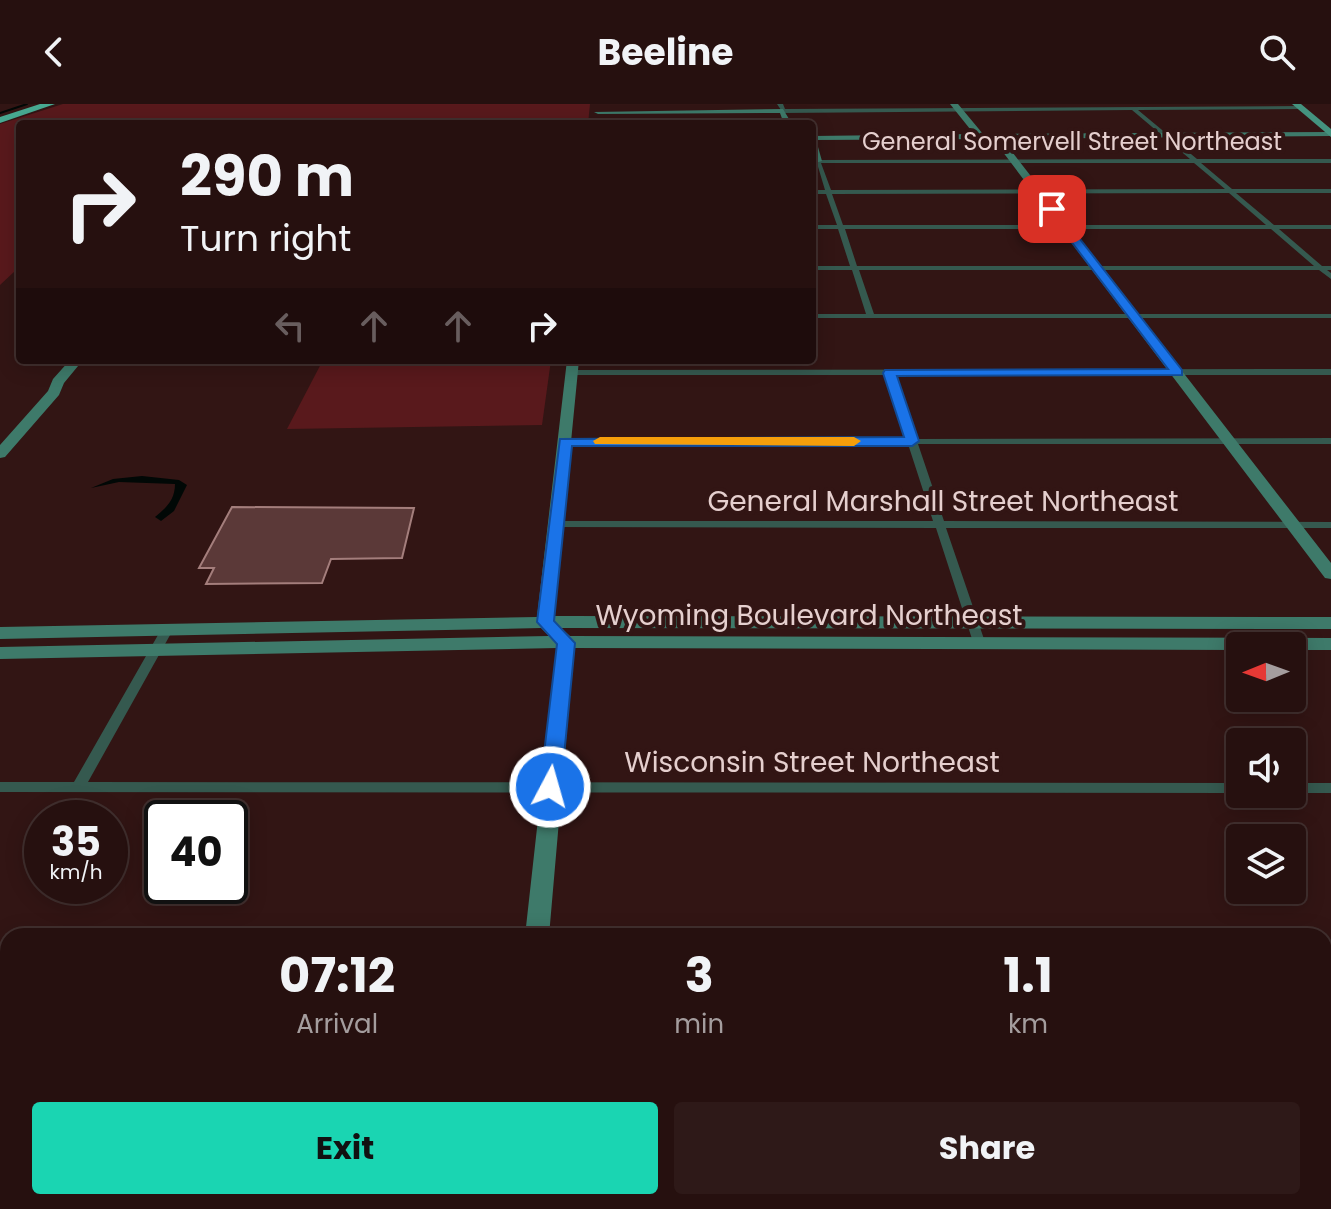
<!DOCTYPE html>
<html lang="en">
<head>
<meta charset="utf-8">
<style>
	:root { --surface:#26100f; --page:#2e1918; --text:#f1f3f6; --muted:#a49d9e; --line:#42302f; --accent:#1ad5b2 }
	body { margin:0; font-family:Poppins,sans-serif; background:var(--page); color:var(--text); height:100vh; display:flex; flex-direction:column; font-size:30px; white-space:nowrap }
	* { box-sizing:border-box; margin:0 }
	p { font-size:26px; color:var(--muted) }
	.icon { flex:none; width:44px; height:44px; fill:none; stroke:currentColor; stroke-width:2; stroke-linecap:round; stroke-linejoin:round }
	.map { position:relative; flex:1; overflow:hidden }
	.details { position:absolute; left:0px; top:824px; width:1332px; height:282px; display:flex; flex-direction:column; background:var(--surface); border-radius:24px 24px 0 0; box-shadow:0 4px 20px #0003,0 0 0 2px var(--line) }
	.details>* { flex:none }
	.top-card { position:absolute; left:16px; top:16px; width:800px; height:244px; border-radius:8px; box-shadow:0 4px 20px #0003,0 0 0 2px var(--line); background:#26100f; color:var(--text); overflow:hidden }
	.needle { width:52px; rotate:269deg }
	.controls { position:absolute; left:1226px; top:528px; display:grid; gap:16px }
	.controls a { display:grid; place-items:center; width:80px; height:80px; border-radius:8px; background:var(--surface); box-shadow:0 4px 20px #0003,0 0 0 2px var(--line); font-size:40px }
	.speed { position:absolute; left:24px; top:696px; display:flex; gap:16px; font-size:40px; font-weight:700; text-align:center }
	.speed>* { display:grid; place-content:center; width:104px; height:104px; border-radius:50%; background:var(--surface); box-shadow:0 4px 20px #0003,0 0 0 2px var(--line); line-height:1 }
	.speed small { font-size:20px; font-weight:400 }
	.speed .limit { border:4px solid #111; border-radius:12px; background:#fff; color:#111 }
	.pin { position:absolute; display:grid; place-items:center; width:68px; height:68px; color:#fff; margin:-34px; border-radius:16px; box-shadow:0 4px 12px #0006 }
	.me { position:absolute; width:88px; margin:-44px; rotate:6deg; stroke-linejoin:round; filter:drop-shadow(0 0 6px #0008) }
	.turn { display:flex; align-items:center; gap:28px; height:168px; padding:0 32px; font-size:36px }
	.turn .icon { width:104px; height:104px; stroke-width:2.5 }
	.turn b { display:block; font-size:56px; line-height:68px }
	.lanes { display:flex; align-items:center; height:76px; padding:0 32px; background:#0003; justify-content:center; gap:40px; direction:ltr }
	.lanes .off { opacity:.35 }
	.eta { display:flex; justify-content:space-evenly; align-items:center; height:136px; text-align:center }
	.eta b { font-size:48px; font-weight:700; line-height:56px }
	.button { display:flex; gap:16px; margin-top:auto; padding:16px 32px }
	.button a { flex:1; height:92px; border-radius:8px; background:var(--accent); color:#111; font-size:32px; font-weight:700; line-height:92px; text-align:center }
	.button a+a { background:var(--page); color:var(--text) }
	header { display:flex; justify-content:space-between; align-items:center; height:104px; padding:0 32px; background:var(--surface); font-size:36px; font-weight:700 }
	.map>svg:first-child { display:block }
</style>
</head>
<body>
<header><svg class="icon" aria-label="back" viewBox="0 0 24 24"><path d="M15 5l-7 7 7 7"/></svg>Beeline<svg class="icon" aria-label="search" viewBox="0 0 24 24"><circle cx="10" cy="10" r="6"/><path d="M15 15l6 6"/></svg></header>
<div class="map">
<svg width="1331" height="1105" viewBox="0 0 1331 1105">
	<rect width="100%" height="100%" fill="#321514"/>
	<g fill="#59191c">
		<polygon points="63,0 590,0 588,20 20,20 20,167 15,167 0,181 0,20"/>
		<polygon points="323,256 551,256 542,321 287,325"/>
	</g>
	<path fill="#010806" d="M 142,372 L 179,376 L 187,381 L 174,407 L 161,417 L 155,413 C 166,404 175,396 175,380 L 119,378 L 91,384 L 113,375 Z"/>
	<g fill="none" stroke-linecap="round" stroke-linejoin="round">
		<polyline stroke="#010806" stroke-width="2" points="0,9 27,0"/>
	</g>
	<polygon fill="#5b3938" stroke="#a47e7c" stroke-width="2" points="232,403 414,404 402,454 331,455 322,479 206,480 214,464 199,464"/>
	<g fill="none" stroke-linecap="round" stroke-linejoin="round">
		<g fill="#35594f" fill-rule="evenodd">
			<path d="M 777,0 L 783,0 L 785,5 L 1302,2 L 1300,5 L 1138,6 L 1197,55 L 1331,55 L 1331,59 L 1201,59 L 1232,85 L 1331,85 L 1331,89 L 1236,89 L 1274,121 L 1331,121 L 1331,125 L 1279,125 L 1322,162 L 1331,162 L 1331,166 L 1327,166 L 1331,169 L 1331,175 L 1319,166 L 859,166 L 874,210 L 1331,210 L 1331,214 L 812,214 L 812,210 L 866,210 L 852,166 L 812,166 L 812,162 L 850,162 L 838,125 L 812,125 L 812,121 L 837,121 L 826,90 L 812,90 L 812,86 L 825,86 L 816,56 L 1190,55 L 1132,6 L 783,9 ZM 821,59 L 1194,59 L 1225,85 L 831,86 ZM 1229,89 L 1266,121 L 843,121 L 832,90 ZM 845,125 L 1271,125 L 1314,162 L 857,162 Z"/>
			<polygon points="1331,265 1331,271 894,271 916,335 1331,334 1331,340 918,340 944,417 1331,418 1331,424 946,424 985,538 979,542 973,538 936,424 556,423 551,420 556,417 933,417 908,340 565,341 560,338 565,335 906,335 885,271 569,271 569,267 572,266"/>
			<polygon points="168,520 174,524 88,678 1240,679 1240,689 0,688 0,678 74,678 162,524"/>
			<rect x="1292" y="679" width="39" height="10"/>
			<rect x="0" y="892" width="8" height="14"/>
			<rect x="1324" y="892" width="7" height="14"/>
		</g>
		<g fill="#3e7a6a" fill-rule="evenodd">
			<polygon points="950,0 958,0 983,30 1331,28 1331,32 1002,35 1331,459 1331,475 1325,474 993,35 816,36 822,57 812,60 812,32 974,30"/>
			<polygon points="783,5 792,20 784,20 780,9 598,10 594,8"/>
			<polygon points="70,256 83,256 64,279 59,291 5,353 0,354 0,341 48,287 53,275"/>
			<polygon points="567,256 579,256 554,512 1331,513 1331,525 561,524 570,532 1331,534 1331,546 1292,546 1292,542 1240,542 1240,546 574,544 549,832 525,832 557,544 0,555 0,543 549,532 541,524 0,535 0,523 537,513"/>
			<rect x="494" y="1098" width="28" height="7"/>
		</g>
		<polygon fill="#44937f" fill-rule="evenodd" points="1292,0 1301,0 1331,25 1331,33"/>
		<polygon fill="#48aa92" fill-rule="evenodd" points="40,0 55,0 0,19 0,13"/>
	</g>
	<polygon fill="#1a73e8" stroke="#114b97" stroke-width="2" points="1048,103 1055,103 1182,266 1182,271 897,272 919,337 912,342 572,342 554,517 575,539 561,683 558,689 543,689 540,683 557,540 537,518 560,335 904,333 883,269 885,266 1168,265 1048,107"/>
	<polygon fill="#f59e0b" points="600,333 854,333 861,337 854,342 595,340 593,337"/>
	<g text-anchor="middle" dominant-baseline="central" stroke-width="8" stroke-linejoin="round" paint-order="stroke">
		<g font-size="24" fill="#e5cfce" stroke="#321514">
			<text x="1072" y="37">General Somervell Street Northeast</text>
		</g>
		<g font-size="28" fill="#e5cfce" stroke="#321514">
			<text x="943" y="397">General Marshall Street Northeast</text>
			<text x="809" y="511">Wyoming Boulevard Northeast</text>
			<text x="812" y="658">Wisconsin Street Northeast</text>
		</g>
	</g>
</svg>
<div class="controls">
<a><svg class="needle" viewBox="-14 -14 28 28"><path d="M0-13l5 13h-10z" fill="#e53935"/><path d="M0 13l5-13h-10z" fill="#a49d9e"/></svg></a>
<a><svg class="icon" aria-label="sound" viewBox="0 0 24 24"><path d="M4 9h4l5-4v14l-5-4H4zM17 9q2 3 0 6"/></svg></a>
<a><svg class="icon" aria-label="layers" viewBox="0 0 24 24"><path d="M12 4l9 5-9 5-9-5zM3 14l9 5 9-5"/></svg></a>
</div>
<div class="speed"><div>35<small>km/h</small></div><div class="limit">40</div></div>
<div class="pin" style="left:1052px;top:105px;background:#d93025"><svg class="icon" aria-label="arrive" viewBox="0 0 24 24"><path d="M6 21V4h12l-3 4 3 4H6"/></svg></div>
<svg class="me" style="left:550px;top:683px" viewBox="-20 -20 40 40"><circle r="17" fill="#1a73e8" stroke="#fff" stroke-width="3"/><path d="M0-11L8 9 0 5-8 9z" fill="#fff"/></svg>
<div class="top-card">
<div class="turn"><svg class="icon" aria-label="right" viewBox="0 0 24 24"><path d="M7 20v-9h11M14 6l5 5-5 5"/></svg><div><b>290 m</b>Turn right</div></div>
<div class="lanes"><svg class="icon off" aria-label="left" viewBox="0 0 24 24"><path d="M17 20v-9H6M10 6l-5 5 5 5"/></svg><svg class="icon off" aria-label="ahead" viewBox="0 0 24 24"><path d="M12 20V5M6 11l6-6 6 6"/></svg><svg class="icon off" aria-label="ahead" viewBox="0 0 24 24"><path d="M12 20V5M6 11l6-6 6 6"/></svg><svg class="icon" aria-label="right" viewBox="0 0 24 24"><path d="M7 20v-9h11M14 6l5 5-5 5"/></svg></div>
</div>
<section class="details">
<div class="eta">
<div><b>07:12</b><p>Arrival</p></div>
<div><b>3</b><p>min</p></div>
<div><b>1.1</b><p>km</p></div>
</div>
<div class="button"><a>Exit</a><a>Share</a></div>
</section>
</div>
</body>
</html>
